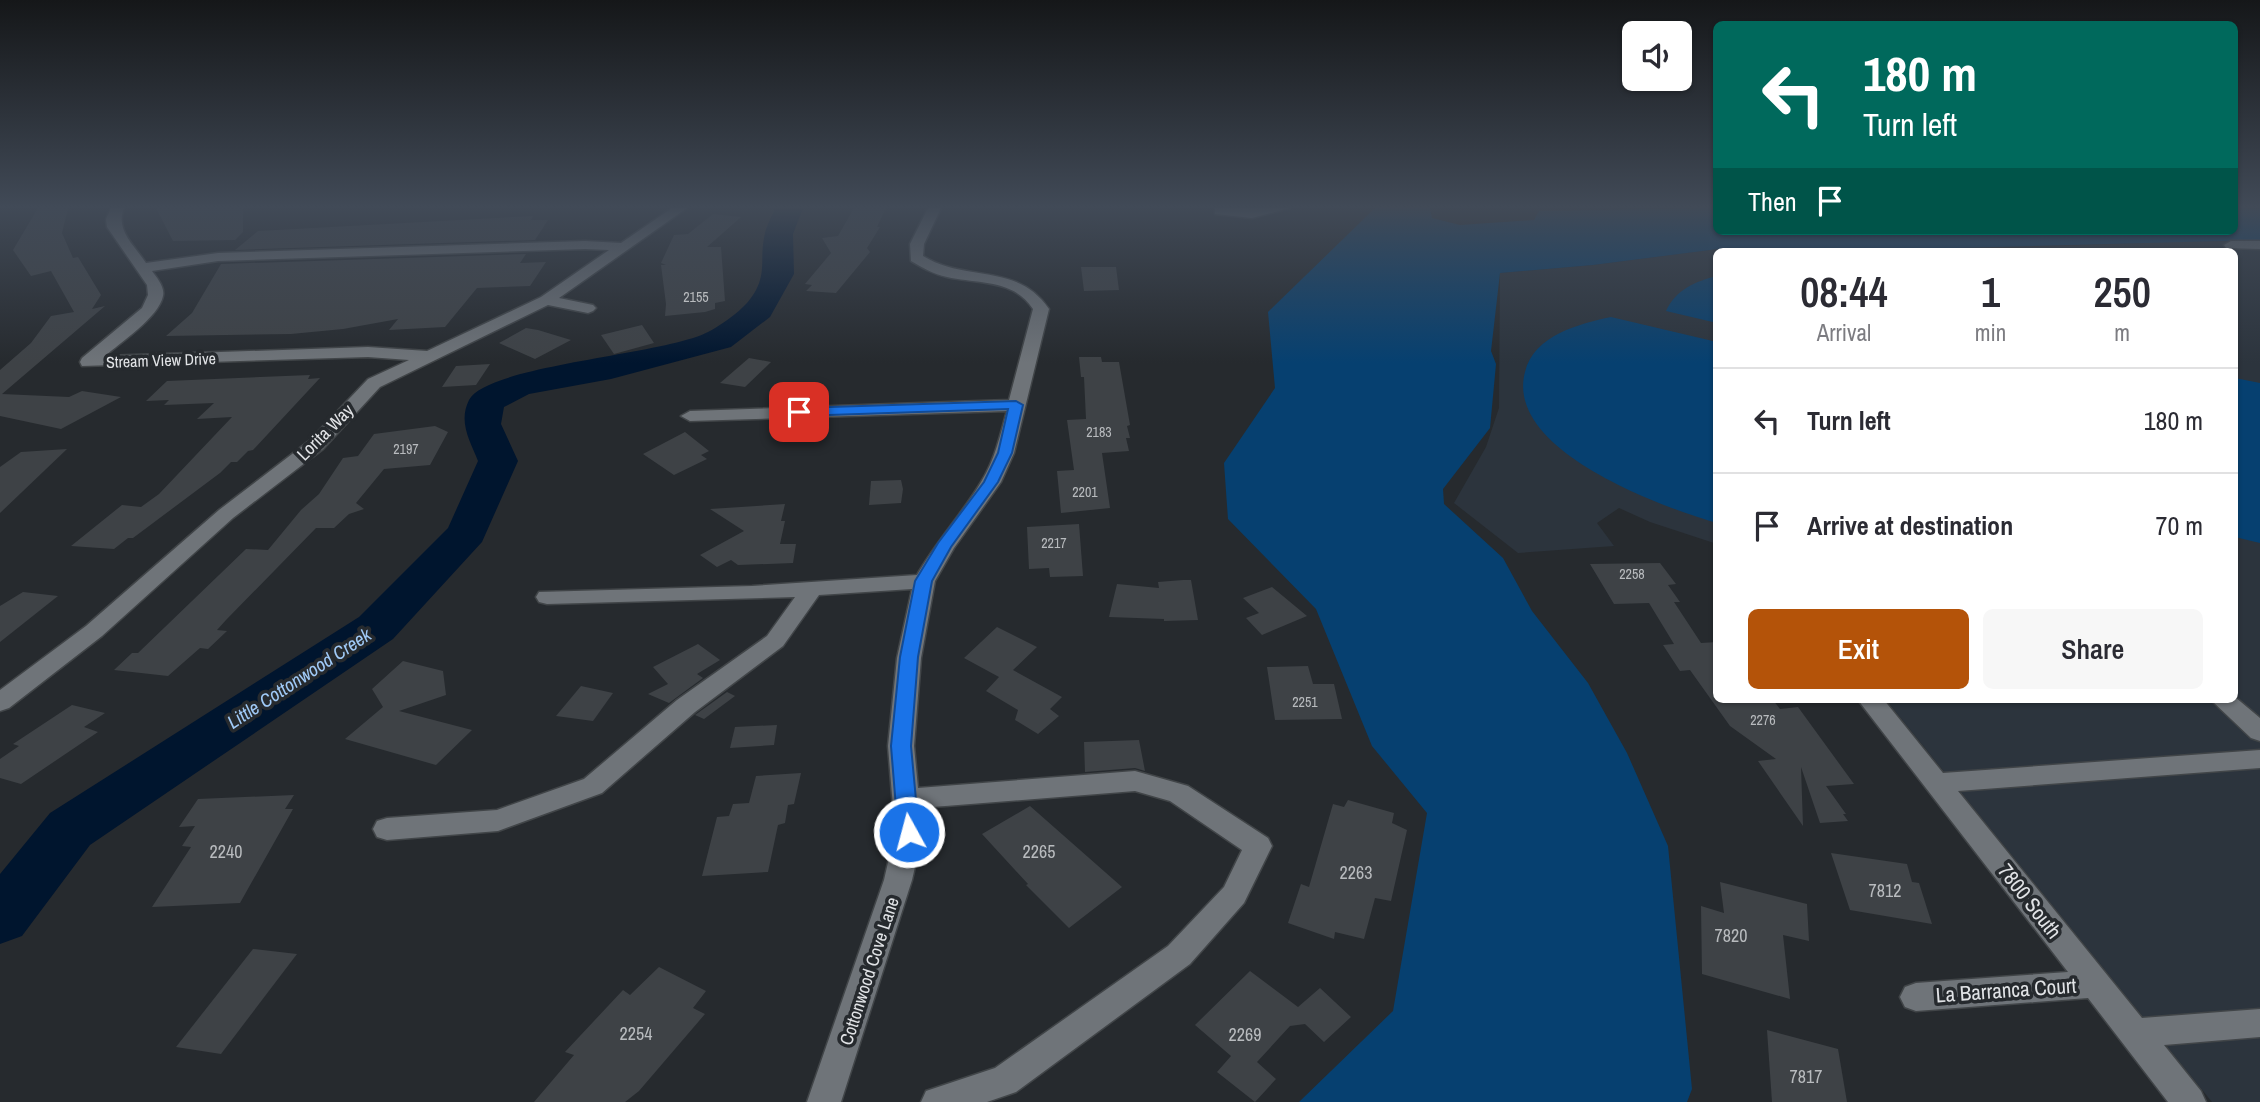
<!DOCTYPE html>
<html lang="en">
<head>
<meta charset="utf-8">
<style>
	:root { --surface:#fff; --page:#f7f7f7; --text:#2b2b33; --muted:#7c7c81; --line:#e1e1e2; --accent:#b45309 }
	body { margin:0; font-family:"Archivo Narrow",sans-serif; background:var(--page); color:var(--text); height:100vh; display:flex; flex-direction:column; font-size:26px; white-space:nowrap }
	* { box-sizing:border-box; margin:0 }
	p { font-size:23px; color:var(--muted) }
	.icon { flex:none; width:38px; height:38px; fill:none; stroke:currentColor; stroke-width:2; stroke-linecap:round; stroke-linejoin:round }
	.map { position:relative; flex:1; overflow:hidden }
	.drawer { position:absolute; left:1713px; top:248px; width:525px; height:455px; display:flex; flex-direction:column; background:var(--surface); border-radius:10px; box-shadow:0 2px 5px #0004 }
	.drawer>* { flex:none }
	.guide { position:absolute; left:1713px; top:21px; width:525px; height:214px; border-radius:10px; box-shadow:0 2px 5px #0004; background:#00695c; color:#fff; overflow:hidden }
	.buttons { position:absolute; left:1622px; top:21px; display:grid; gap:14px }
	.buttons a { display:grid; place-items:center; width:70px; height:70px; border-radius:10px; background:var(--surface); box-shadow:0 2px 5px #0004; font-size:35px }
	.pin { position:absolute; display:grid; place-items:center; width:60px; height:60px; color:#fff; margin:-30px; border-radius:14px; box-shadow:0 4px 10px #0006 }
	.me { position:absolute; width:77px; margin:-38px; rotate:353deg; stroke-linejoin:round; filter:drop-shadow(0 0 5px #0008) }
	.turn { display:flex; align-items:center; gap:24px; height:147px; padding:0 35px; font-size:32px }
	.turn .icon { width:91px; height:91px; stroke-width:2.5 }
	.turn b { display:block; font-size:49px; line-height:60px }
	.then { display:flex; align-items:center; height:66px; padding:0 35px; background:#0003; gap:14px; font-size:26px }
	.eta { display:flex; justify-content:space-evenly; align-items:center; height:119px; text-align:center }
	.eta b { font-size:42px; font-weight:600; line-height:49px }
	.button { display:flex; gap:14px; margin-top:auto; padding:14px 35px }
	.button a { flex:1; height:80px; border-radius:10px; background:var(--accent); color:#fff; font-size:28px; font-weight:600; line-height:80px; text-align:center }
	.button a+a { background:var(--page); color:var(--text) }
	ul { padding:0; list-style:none }
	li { display:flex; align-items:center; gap:21px; height:105px; padding:0 35px; border-top:2px solid var(--line) }
	li div { flex:1 }
	li b { display:block; font-size:26px }
	li em { font-style:normal }
	.map>svg:first-child { display:block }
</style>
</head>
<body>
<div class="map">
<svg width="2260" height="1102" viewBox="0 0 2260 1102">
	<rect width="100%" height="100%" fill="#262a2e"/>
	<g fill="#2c343d">
		<polygon points="2252,239 2260,240 2260,1102 2212,1102 1886,700 2235,700 2235,252 1801,252 1980,247 2014,248"/>
		<polygon points="1718,249 1764,252 1717,252 1717,544 1650,522 1619,508 1597,523 1614,546 1518,553 1454,503 1486,447 1499,408 1500,273 1593,265"/>
	</g>
	<g fill="#064070">
		<polygon points="1375,208 1430,208 1432,218 1460,225 1534,220 1539,211 1717,208 1717,231 2235,231 2235,208 2260,209 2260,240 1801,252 1718,249 1593,265 1500,273 1491,351 1496,364 1490,428 1443,489 1444,504 1503,558 1532,611 1588,683 1627,753 1668,846 1692,1089 1687,1102 1299,1102 1393,1011 1427,813 1372,746 1316,609 1228,519 1224,463 1275,388 1268,312"/>
		<path d="M 1717,276 L 1717,323 L 1666,311 C 1675,290 1696,281 1717,276 Z"/>
		<path d="M 1611,317 L 1717,342 L 1717,523 C 1662,507 1504,450 1525,372 C 1534,335 1579,324 1611,317 Z"/>
		<polygon points="2235,378 2260,383 2260,543 2235,537"/>
	</g>
	<g fill="none" stroke-linecap="round" stroke-linejoin="round">
		<path fill="#00152e" fill-rule="evenodd" d="M 775,208 L 803,208 L 793,234 L 794,274 L 770,317 L 731,347 L 611,379 L 529,394 L 504,407 L 501,424 L 518,461 L 482,542 L 393,639 L 90,845 L 22,936 L 0,944 L 0,874 L 50,813 L 359,617 L 448,528 L 478,461 C 470,441 458,422 469,400 C 487,365 664,355 708,332 C 720,326 738,313 747,303 C 770,276 758,261 765,233 C 767,225 772,216 775,208 Z"/>
	</g>
	<g fill="#3e4246">
		<polygon points="38,208 68,208 62,233 73,258 78,257 101,295 92,309 105,306 2,394 69,397 82,391 121,397 61,429 0,416 0,370 31,343 51,316 74,312 51,271 31,276 13,250"/>
		<polygon points="156,208 243,208 243,232 235,240 173,241"/>
		<polygon points="854,208 886,208 877,227 880,227 867,248 870,252 836,293 806,291 812,285 805,284 831,253 822,238 838,236"/>
		<polygon points="713,214 741,217 707,247 721,247 725,301 715,303 715,309 705,312 665,316 666,304 661,265 666,265 661,263 674,235 688,234"/>
		<polygon points="533,216 531,220 548,220 535,240 235,250 258,231"/>
		<polygon points="526,254 520,263 546,262 530,286 477,288 445,327 389,330 398,319 343,329 291,334 166,336 192,313 221,264"/>
		<polygon points="1081,267 1116,267 1119,290 1084,291"/>
		<polygon points="642,325 654,343 614,354 601,335"/>
		<polygon points="526,328 538,330 571,340 535,359 499,343"/>
		<polygon points="1079,357 1101,357 1102,362 1119,362 1130,425 1127,426 1130,438 1126,438 1129,451 1102,453 1110,508 1061,513 1057,471 1074,470 1067,420 1086,419 1084,377 1081,377"/>
		<polygon points="749,358 771,362 745,387 720,383"/>
		<polygon points="490,364 476,385 442,387 456,366"/>
		<polygon points="310,375 308,379 320,378 253,450 248,451 237,462 231,462 220,473 133,538 128,538 114,549 71,546 122,505 141,507 159,494 232,417 197,419 214,403 164,405 169,400 146,401 167,381"/>
		<polygon points="435,426 448,432 430,465 384,469 356,503 364,509 349,514 334,528 316,528 226,620 217,630 227,631 208,649 200,648 168,676 114,670 132,653 138,653 246,549 268,550 301,510 319,494 343,458 358,456 374,434"/>
		<polygon points="685,432 709,451 701,455 707,459 674,475 643,454"/>
		<polygon points="67,449 0,513 0,467 21,452"/>
		<polygon points="901,480 903,489 901,503 869,505 871,481"/>
		<polygon points="785,504 781,521 785,521 780,544 796,544 793,563 738,565 731,560 717,567 700,555 744,531 710,509"/>
		<polygon points="1079,524 1083,576 1050,577 1049,568 1029,569 1027,527"/>
		<polygon points="1660,563 1676,584 1668,585 1680,602 1674,602 1701,643 1717,642 1717,700 1773,700 1780,709 1798,707 1854,784 1826,786 1846,814 1843,814 1848,821 1820,823 1801,767 1803,826 1758,761 1776,759 1730,726 1690,670 1680,671 1663,645 1674,644 1649,603 1614,604 1590,564"/>
		<polygon points="1183,580 1191,580 1198,620 1164,621 1164,619 1109,617 1117,584 1159,588 1158,582"/>
		<polygon points="1272,587 1307,616 1262,635 1246,618 1259,613 1243,598"/>
		<polygon points="23,592 58,596 0,642 0,606"/>
		<polygon points="997,627 1037,647 1013,670 1062,697 1050,709 1059,716 1038,734 1015,720 1018,710 986,691 999,677 964,658"/>
		<polygon points="698,644 720,660 697,674 703,678 669,703 648,694 668,684 653,667"/>
		<polygon points="403,661 443,671 446,695 399,711 472,730 436,765 345,739 383,707 372,689"/>
		<polygon points="1308,666 1313,684 1334,684 1342,719 1275,720 1267,667"/>
		<polygon points="581,686 613,693 593,721 556,716"/>
		<polygon points="727,692 735,696 704,719 695,715"/>
		<polygon points="72,705 105,713 84,727 98,732 21,784 0,778 0,759 19,746 13,744"/>
		<polygon points="777,725 774,745 730,748 735,727"/>
		<polygon points="1139,740 1145,771 1135,768 1085,772 1084,742"/>
		<polygon points="801,773 794,804 788,805 785,823 778,825 768,872 702,876 717,817 729,816 733,804 749,803 756,776"/>
		<polygon points="294,795 285,809 293,809 240,903 152,907 191,847 182,846 195,826 179,827 198,799"/>
		<polygon points="1348,800 1394,813 1392,823 1407,830 1391,901 1375,898 1364,939 1335,932 1334,939 1288,923 1301,884 1309,887 1333,804 1344,807"/>
		<polygon points="1030,806 1122,887 1069,928 1026,885 1028,884 982,834"/>
		<polygon points="1831,853 1907,864 1912,882 1919,883 1932,924 1850,910"/>
		<polygon points="1720,882 1807,904 1809,941 1783,935 1790,999 1702,974 1701,906 1724,913"/>
		<polygon points="253,949 297,954 221,1054 176,1047"/>
		<polygon points="659,967 706,991 693,1008 705,1014 639,1091 625,1102 534,1102 574,1055 565,1052 623,990 630,995"/>
		<polygon points="1250,971 1298,1007 1320,988 1351,1017 1324,1042 1305,1024 1290,1026 1257,1062 1276,1079 1255,1102 1217,1072 1231,1056 1195,1025"/>
		<polygon points="1767,1030 1838,1049 1847,1102 1772,1102"/>
	</g>
	<g fill="none" stroke-linecap="round" stroke-linejoin="round">
		<g stroke="#414548" stroke-width="3">
			<g id="minor">
				<path d="M 111,208 L 124,208 C 115,230 134,245 146,263 L 218,253 L 585,241 L 621,243 L 672,208 L 687,208 L 559,298 L 593,305 L 596,308 L 593,311 L 588,313 L 548,305 L 380,387 L 323,449 L 233,518 L 102,636 L 9,708 L 0,711 L 0,690 L 86,626 L 219,510 L 309,441 L 368,379 L 409,360 L 368,357 L 82,366 L 80,362 L 82,358 L 142,308 L 148,295 L 147,285 L 107,227 L 106,219 ZM 585,249 L 609,250 L 541,297 L 427,351 L 368,347 L 105,356 C 120,343 159,317 163,296 C 165,287 157,278 152,271 L 218,261 Z"/>
				<path d="M 928,208 L 941,208 L 924,244 L 923,256 C 967,283 1017,262 1049,309 L 1014,453 L 1001,482 L 954,548 L 935,581 L 921,658 L 914,746 L 918,788 L 1135,771 L 1188,786 L 1268,838 L 1272,846 L 1244,903 L 1190,964 L 1016,1092 L 987,1102 L 921,1102 L 926,1091 L 995,1068 L 1168,946 L 1224,887 L 1242,850 L 1170,801 L 1135,791 L 920,808 L 923,832 L 912,880 L 841,1102 L 807,1102 L 884,880 L 895,832 L 888,746 L 897,658 L 912,589 L 819,595 L 783,646 L 695,712 L 602,793 L 498,831 L 387,840 L 377,837 L 373,829 L 377,821 L 387,818 L 497,810 L 584,779 L 677,700 L 767,636 L 795,597 L 547,604 L 539,602 L 536,597 L 539,592 L 752,586 L 917,575 C 936,542 962,514 981,482 C 995,460 1000,435 1007,411 L 690,421 L 681,416 L 690,411 L 1009,400 L 1033,309 C 1014,279 978,284 947,277 C 933,274 923,268 911,261 L 910,244 Z"/>
				<polygon points="1215,208 1290,208 1252,218 1215,214"/>
				<polygon points="2231,241 2260,241 2260,249 2226,248 2224,245"/>
				<polygon points="2235,697 2260,718 2260,741 2251,738 2211,700 2235,700"/>
				<polygon points="1858,700 1884,700 1943,773 2260,750 2260,768 1958,791 2142,1018 2260,1009 2260,1037 2164,1045 2201,1091 2206,1102 2168,1102 2088,998 1916,1011 1905,1007 1900,997 1905,987 1916,983 2068,972"/>
			</g>
		</g>
		<use href="#minor" fill="#6f7479" fill-rule="evenodd"/>
	</g>
	<linearGradient id="sky" x2="0" y2="1"><stop stop-color="#151719"/><stop offset="0.57" stop-color="#414a57"/><stop offset="1" stop-color="#414a57" stop-opacity="0"/></linearGradient>
	<rect width="2260" height="363" fill="url(#sky)"/>
	<polygon fill="#1a73e8" stroke="#114b97" stroke-width="2" points="1016,401 1023,405 1012,453 998,482 951,547 932,581 918,657 911,746 919,832 916,838 909,840 901,838 898,832 891,746 900,657 915,581 938,543 984,482 998,453 1008,409 799,416 792,412 799,408"/>
	<g text-anchor="middle" dominant-baseline="central" stroke-width="7" stroke-linejoin="round" paint-order="stroke">
		<g font-size="14" fill="#b8bbbe">
			<text x="696" y="297">2155</text>
			<text x="1099" y="432">2183</text>
			<text x="406" y="449">2197</text>
			<text x="1085" y="492">2201</text>
			<text x="1054" y="543">2217</text>
			<text x="1632" y="574">2258</text>
			<text x="1305" y="702">2251</text>
			<text x="1763" y="720">2276</text>
		</g>
		<g font-size="16" fill="#e1e3e6" stroke="#262a2e">
			<text transform="translate(161 360) rotate(-2)">Stream View Drive</text>
		</g>
		<g font-size="18" fill="#e1e3e6" stroke="#262a2e">
			<text transform="translate(325 432) rotate(-45)">Lorita Way</text>
			<text transform="translate(869 971) rotate(-72)">Cottonwood Cove Lane</text>
		</g>
		<g font-size="18" fill="#b8bbbe">
			<text x="226" y="851">2240</text>
			<text x="1039" y="851">2265</text>
			<text x="1356" y="872">2263</text>
			<text x="1885" y="890">7812</text>
			<text x="1731" y="935">7820</text>
			<text x="636" y="1033">2254</text>
			<text x="1245" y="1034">2269</text>
			<text x="1806" y="1076">7817</text>
		</g>
		<g font-size="19" font-style="italic" fill="#a0caf7" stroke="#262a2e">
			<text transform="translate(299 678) rotate(-33)">Little Cottonwood Creek</text>
		</g>
		<g font-size="21" fill="#e1e3e6" stroke="#262a2e">
			<text transform="translate(2030 901) rotate(52)">7800 South</text>
			<text transform="translate(2006 990) rotate(-4)">La Barranca Court</text>
		</g>
	</g>
</svg>
<div class="buttons">
<a><svg class="icon" aria-label="sound" viewBox="0 0 24 24"><path d="M4 9h4l5-4v14l-5-4H4zM17 9q2 3 0 6"/></svg></a>
</div>
<div class="pin" style="left:799px;top:412px;background:#d93025"><svg class="icon" aria-label="arrive" viewBox="0 0 24 24"><path d="M6 21V4h12l-3 4 3 4H6"/></svg></div>
<svg class="me" style="left:909px;top:832px" viewBox="-20 -20 40 40"><circle r="17" fill="#1a73e8" stroke="#fff" stroke-width="3"/><path d="M0-11L8 9 0 5-8 9z" fill="#fff"/></svg>
<div class="guide">
<div class="turn"><svg class="icon" aria-label="left" viewBox="0 0 24 24"><path d="M17 20v-9H6M10 6l-5 5 5 5"/></svg><div><b>180 m</b>Turn left</div></div>
<div class="then">Then<svg class="icon" aria-label="arrive" viewBox="0 0 24 24"><path d="M6 21V4h12l-3 4 3 4H6"/></svg></div>
</div>
<section class="drawer">
<div class="eta">
<div><b>08:44</b><p>Arrival</p></div>
<div><b>1</b><p>min</p></div>
<div><b>250</b><p>m</p></div>
</div>
<ul>
<li><svg class="icon" aria-label="left" viewBox="0 0 24 24"><path d="M17 20v-9H6M10 6l-5 5 5 5"/></svg><div><b>Turn left</b></div><em>180 m</em></li>
<li><svg class="icon" aria-label="arrive" viewBox="0 0 24 24"><path d="M6 21V4h12l-3 4 3 4H6"/></svg><div><b>Arrive at destination</b></div><em>70 m</em></li>
</ul>
<div class="button"><a>Exit</a><a>Share</a></div>
</section>
</div>
</body>
</html>
